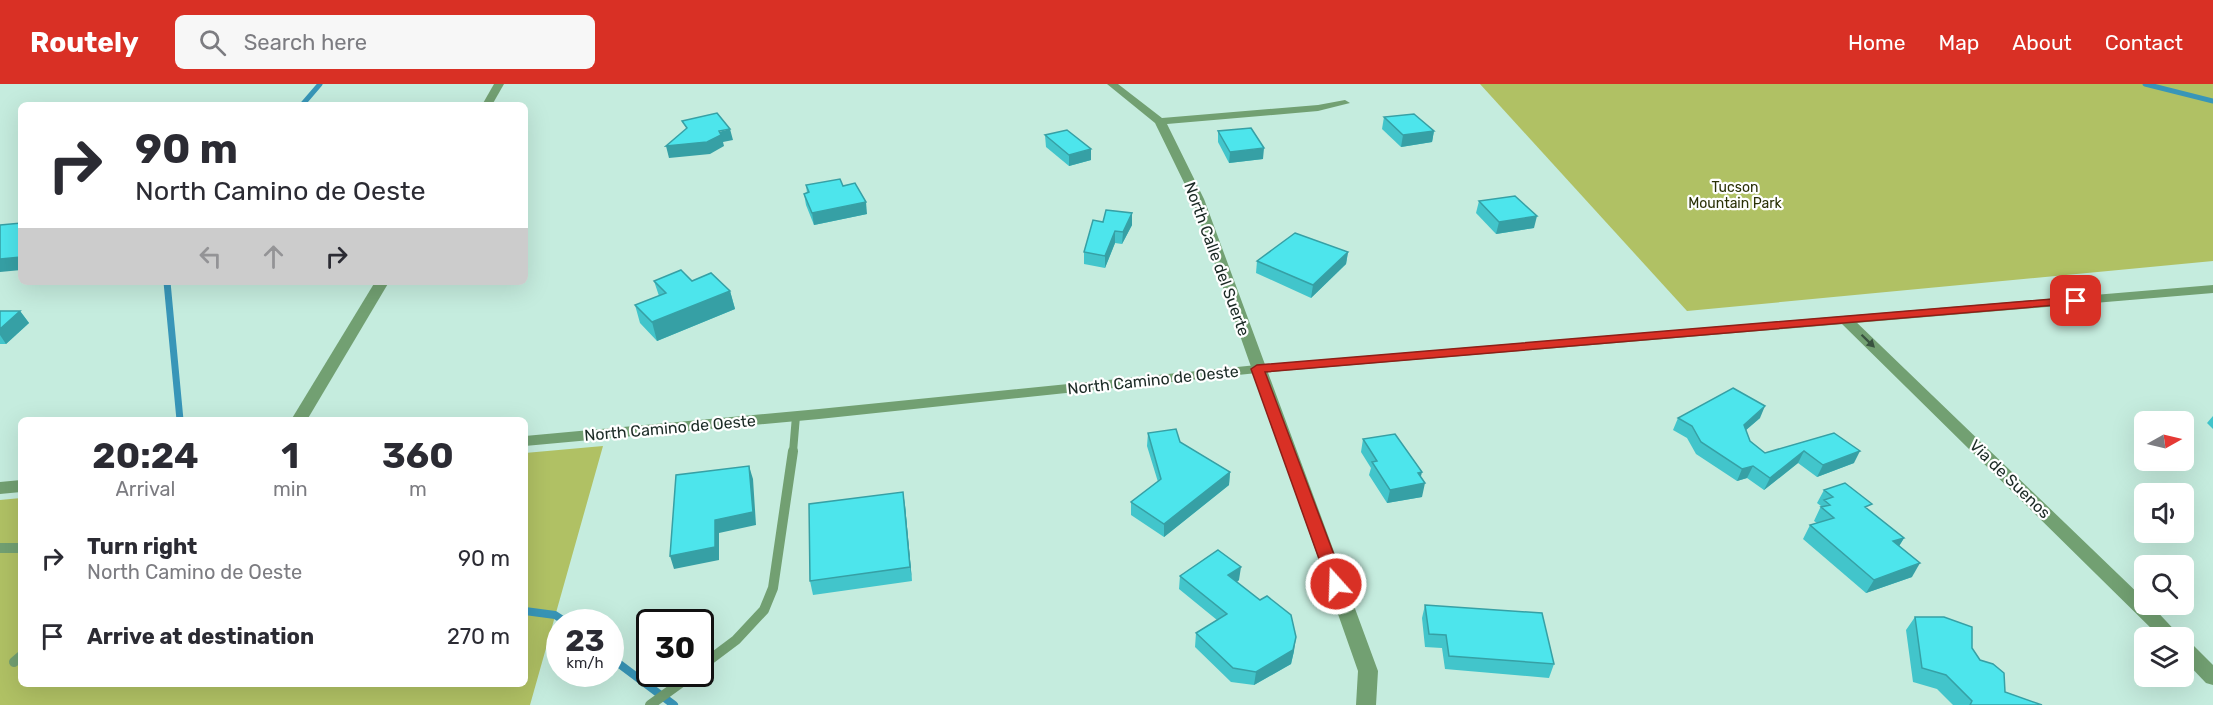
<!DOCTYPE html>
<html lang="en">
<head>
<meta charset="utf-8">
<style>
	:root { --surface:#fff; --page:#f7f7f7; --text:#2b2b33; --muted:#7c7c81; --accent:#d93025 }
	body { margin:0; font-family:Rubik,sans-serif; background:var(--page); color:var(--text); height:100vh; display:flex; flex-direction:column; font-size:22px; white-space:nowrap }
	* { box-sizing:border-box; margin:0 }
	p { font-size:20px; color:var(--muted) }
	.icon { flex:none; width:33px; height:33px; fill:none; stroke:currentColor; stroke-width:2; stroke-linecap:round; stroke-linejoin:round }
	.map { position:relative; flex:1; overflow:hidden }
	.panel { position:absolute; left:18px; top:333px; width:510px; height:270px; display:flex; flex-direction:column; background:var(--surface); border-radius:9px; box-shadow:0 6px 24px #0002 }
	.panel>* { flex:none }
	.guide { position:absolute; left:18px; top:18px; width:510px; height:183px; border-radius:9px; box-shadow:0 6px 24px #0002; background:#fff; color:var(--text); overflow:hidden }
	.needle { width:39px; rotate:82deg }
	.tools { position:absolute; left:2134px; top:327px; display:grid; gap:12px }
	.tools a { display:grid; place-items:center; width:60px; height:60px; border-radius:9px; background:var(--surface); box-shadow:0 6px 24px #0002; font-size:30px }
	.speed { position:absolute; left:546px; top:525px; display:flex; gap:12px; font-size:30px; font-weight:700; text-align:center }
	.speed>* { display:grid; place-content:center; width:78px; height:78px; border-radius:50%; background:var(--surface); box-shadow:0 6px 24px #0002; line-height:1 }
	.speed small { font-size:15px; font-weight:400 }
	.speed .limit { border:3px solid #111; border-radius:9px; background:#fff; color:#111 }
	.pin { position:absolute; display:grid; place-items:center; width:51px; height:51px; color:#fff; margin:-26px; border-radius:12px; box-shadow:0 3px 9px #0006 }
	.me { position:absolute; width:66px; margin:-33px; rotate:340deg; stroke-linejoin:round; filter:drop-shadow(0 0 4px #0008) }
	.turn { display:flex; align-items:center; gap:21px; height:126px; padding:0 18px; font-size:27px }
	.turn .icon { width:78px; height:78px; stroke-width:2.5 }
	.turn b { display:block; font-size:42px; line-height:51px }
	.lanes { display:flex; align-items:center; height:57px; padding:0 18px; background:#0003; justify-content:center; gap:30px; direction:ltr }
	.lanes .off { opacity:.35 }
	.eta { display:flex; justify-content:space-evenly; align-items:center; height:102px; text-align:center }
	.eta b { font-size:36px; font-weight:700; line-height:42px }
	ul { padding:0; list-style:none }
	li { display:flex; align-items:center; gap:18px; height:78px; padding:0 18px }
	li div { flex:1 }
	li b { display:block; font-size:22px }
	li em { font-style:normal }
	header { display:flex; align-items:center; gap:36px; box-sizing:border-box; height:84px; padding:0 30px; background:var(--accent); color:#fff }
	header strong { font-size:28px }
	nav { display:flex; gap:33px; margin-inline-start:auto; font-size:21px }
	.search { width:420px; height:54px; background:var(--page); display:flex; align-items:center; gap:15px; box-sizing:border-box; padding:0 21px; border-radius:9px; color:var(--muted); font-size:22px }
	.map>svg:first-child { display:block }
</style>
</head>
<body>
<header>
<strong>Routely</strong>
<div class="search"><svg class="icon" aria-label="search" viewBox="0 0 24 24"><circle cx="10" cy="10" r="6"/><path d="M15 15l6 6"/></svg>Search here</div>
<nav><a>Home</a><a>Map</a><a>About</a><a>Contact</a></nav>
</header>
<div class="map">
<svg width="2213" height="621" viewBox="0 0 2213 621">
	<rect width="100%" height="100%" fill="#c5ecde"/>
	<g fill="#b0c164">
		<polygon points="1480,0 2213,0 2213,177 1687,227"/>
		<polygon points="603,362 530,621 0,621 0,416 21,414 21,600 525,600 525,369"/>
	</g>
	<g fill="none" stroke-linecap="round" stroke-linejoin="round">
		<g stroke="#3896b8" stroke-width="5">
			<polyline points="2145,0 2213,17"/>
			<polyline points="302,21 320,0"/>
		</g>
		<polyline stroke="#3896b8" stroke-width="7" points="167,198 180,336"/>
		<g stroke="#3896b8" stroke-width="8">
			<polyline points="525,527 555,531 566,538"/>
			<polyline points="610,573 674,621"/>
		</g>
		<polyline stroke="#72a072" stroke-width="8" points="793,368 796,332"/>
		<g stroke="#72a072" stroke-width="10">
			<polyline points="0,464 21,464"/>
			<polyline points="14,578 21,572"/>
			<polyline points="700,583 736,556 764,526 773,504 793,367"/>
			<polyline points="650,621 693,590"/>
		</g>
		<g fill="#72a072" fill-rule="evenodd">
			<polygon points="1107,0 1118,0 1162,34 1318,21 1345,16 1350,19 1318,27 1167,40 1204,115 1378,587 1376,621 1356,621 1358,587 1192,115 1155,39"/>
			<polygon points="1847,233 1852,234 2145,516 2145,520 2150,520 2182,554 2161,554 1842,240 1840,237 1842,234"/>
			<polygon points="2184,557 2191,559 2213,581 2213,601 2206,599 2184,576"/>
		</g>
		<g fill="#72a072" fill-rule="evenodd">
			<polygon points="494,0 504,0 492,21 482,21"/>
			<polygon points="375,198 389,198 307,336 291,336"/>
			<polygon points="2213,201 2213,209 1257,289 819,335 525,362 525,352 819,325 1257,281"/>
			<polygon points="21,396 21,408 0,410 0,398"/>
		</g>
	</g>
	<g fill="#42c5cb">
		<polygon points="1384,33 1434,47 1432,58 1401,63 1382,45"/>
		<polygon points="1218,47 1263,75 1229,79 1218,58"/>
		<polygon points="1045,51 1091,76 1069,82 1046,63"/>
		<polygon points="806,101 843,102 867,130 814,141 806,121 804,110 807,109"/>
		<polygon points="1479,117 1534,144 1496,150 1476,129"/>
		<polygon points="1103,138 1132,141 1122,160 1115,159 1105,184 1084,180 1084,168"/>
		<polygon points="1348,168 1346,180 1311,214 1256,189 1257,177"/>
		<polygon points="654,197 692,197 730,207 735,225 657,257 640,239 635,221 659,212"/>
		<polygon points="0,227 20,227 29,239 6,260 0,260"/>
		<polygon points="2213,332 2213,345 2207,339"/>
		<polygon points="1678,334 1760,334 1746,346 1750,357 1765,369 1834,349 1854,379 1817,393 1798,379 1764,406 1747,394 1737,397 1696,370 1687,354 1673,346"/>
		<polygon points="1148,349 1180,358 1230,388 1229,401 1164,453 1131,431 1131,418 1158,398 1147,362"/>
		<polygon points="1363,355 1421,393 1422,413 1387,419 1369,391 1371,384 1361,368"/>
		<polygon points="1824,406 1869,426 1904,454 1899,462 1912,493 1866,509 1803,455 1810,441 1817,439 1814,437 1821,422 1817,419"/>
		<polygon points="905,421 912,497 813,511 810,497"/>
		<polygon points="1180,492 1239,496 1237,498 1294,567 1291,580 1254,601 1231,598 1195,563 1196,549 1217,536 1179,505"/>
		<polygon points="1425,521 1554,580 1549,594 1445,585 1442,564 1425,563 1422,534"/>
		<polygon points="1915,533 1972,564 1980,576 2005,608 2042,621 1953,621 1937,605 1913,598 1906,546"/>
	</g>
	<g fill="#36a0a5">
		<polygon points="730,45 733,56 723,58 724,62 710,70 669,74 666,62"/>
		<polygon points="1434,47 1432,58 1401,63 1403,51"/>
		<polygon points="1264,64 1263,75 1229,79 1230,68"/>
		<polygon points="1091,65 1091,76 1069,82 1069,71"/>
		<polygon points="866,118 867,130 814,141 812,129"/>
		<polygon points="1132,129 1132,141 1122,160 1123,148"/>
		<polygon points="1537,132 1534,144 1496,150 1499,138"/>
		<polygon points="1115,147 1115,159 1105,184 1105,172"/>
		<polygon points="1348,168 1346,180 1311,214 1313,201"/>
		<polygon points="21,173 21,186 0,188 0,175"/>
		<polygon points="730,207 735,225 657,257 652,238"/>
		<polygon points="20,227 29,239 6,260 0,251 0,245"/>
		<polygon points="1765,322 1760,334 1739,352 1744,341"/>
		<polygon points="1804,367 1798,379 1764,406 1770,394"/>
		<polygon points="1860,367 1854,379 1817,393 1823,381"/>
		<polygon points="749,382 753,395 756,441 719,449 719,476 674,485 670,472 715,436"/>
		<polygon points="1753,382 1747,394 1737,397 1742,385"/>
		<polygon points="1230,388 1229,401 1164,453 1164,440"/>
		<polygon points="1422,388 1419,400 1425,399 1422,413 1387,419 1390,406 1418,389"/>
		<polygon points="903,408 905,421 912,497 910,483"/>
		<polygon points="1904,454 1896,467 1893,457"/>
		<polygon points="1920,479 1912,493 1866,509 1874,496"/>
		<polygon points="1241,483 1239,496 1227,505 1228,491"/>
		<polygon points="1296,553 1294,567 1291,580 1254,601 1256,588"/>
	</g>
	<g fill="#4de5ec" stroke="#36a0a5" stroke-width="1.5">
		<polygon points="717,29 730,45 719,47 721,51 707,58 666,62 687,44 682,37"/>
		<polygon points="1414,30 1434,47 1403,51 1384,33"/>
		<polygon points="1251,44 1264,64 1230,68 1218,47"/>
		<polygon points="1067,46 1091,65 1069,71 1045,51"/>
		<polygon points="840,95 843,102 855,99 866,118 812,129 804,110 809,108 806,101"/>
		<polygon points="1515,112 1537,132 1499,138 1479,117"/>
		<polygon points="1106,126 1132,129 1123,148 1115,147 1105,172 1084,168 1093,136 1103,138"/>
		<polygon points="21,139 21,173 0,175 0,141"/>
		<polygon points="1295,149 1348,168 1313,201 1257,177"/>
		<polygon points="681,186 692,197 711,189 730,207 652,238 635,221 666,209 654,197"/>
		<polygon points="0,227 20,227 0,245"/>
		<polygon points="1733,304 1765,322 1744,341 1750,357 1765,369 1834,349 1860,367 1823,381 1804,367 1770,394 1753,382 1742,385 1701,358 1692,342 1678,334"/>
		<polygon points="1176,345 1180,358 1230,388 1164,440 1131,418 1161,395 1148,349"/>
		<polygon points="1395,350 1422,388 1418,389 1425,399 1390,406 1372,378 1377,377 1363,355"/>
		<polygon points="749,382 753,428 715,436 715,463 670,472 676,391"/>
		<polygon points="1845,399 1872,420 1865,423 1904,454 1893,457 1920,479 1874,496 1810,441 1834,434 1821,423 1830,421 1824,416 1833,413 1824,406"/>
		<polygon points="903,408 910,483 810,497 809,420"/>
		<polygon points="1218,466 1241,483 1228,491 1260,516 1267,512 1291,531 1296,553 1293,566 1256,588 1233,584 1196,549 1227,530 1180,492"/>
		<polygon points="1425,521 1542,529 1554,580 1449,572 1446,551 1429,550"/>
		<polygon points="1915,533 1944,533 1972,543 1972,564 1980,576 1993,580 2004,589 2005,608 2042,621 1970,621 1972,617 1946,591 1922,584"/>
	</g>
	<defs><path id="oneway-solid" d="M-6-.8H1V-3.2L6.5 0L1 3.2V.8H-6Z" transform="scale(1.5)"/></defs>
	<use fill="#395340" href="#oneway-solid" transform="translate(1868 257) rotate(44)"/>
	<polygon fill="#d93025" stroke="#8d1f18" stroke-width="1.5" points="2076,213 2080,214 2082,217 2080,219 1265,288 1345,500 1342,505 1331,505 1328,500 1251,285 1257,281"/>
	<g text-anchor="middle" dominant-baseline="central" stroke-width="4.5" stroke-linejoin="round" paint-order="stroke">
		<g font-size="14" fill="#2b3107" stroke="#fff">
			<text x="1735" y="103">Tucson<tspan x="1735" dy="16">Mountain Park</tspan></text>
		</g>
		<g font-size="16" fill="#1b2a25" stroke="#fff">
			<text transform="translate(1217 175) rotate(70)">North Calle del Suerte</text>
			<text transform="translate(1153 296) rotate(-6)">North Camino de Oeste</text>
			<text transform="translate(670 344) rotate(-5)">North Camino de Oeste</text>
			<text transform="translate(2010 395) rotate(44)">Via de Suenos</text>
		</g>
	</g>
</svg>
<div class="tools">
<a><svg class="needle" viewBox="-14 -14 28 28"><path d="M0-13l5 13h-10z" fill="#e53935"/><path d="M0 13l5-13h-10z" fill="#7c7c81"/></svg></a>
<a><svg class="icon" aria-label="sound" viewBox="0 0 24 24"><path d="M4 9h4l5-4v14l-5-4H4zM17 9q2 3 0 6"/></svg></a>
<a><svg class="icon" aria-label="search" viewBox="0 0 24 24"><circle cx="10" cy="10" r="6"/><path d="M15 15l6 6"/></svg></a>
<a><svg class="icon" aria-label="layers" viewBox="0 0 24 24"><path d="M12 4l9 5-9 5-9-5zM3 14l9 5 9-5"/></svg></a>
</div>
<div class="speed"><div>23<small>km/h</small></div><div class="limit">30</div></div>
<div class="pin" style="left:2076px;top:217px;background:#d93025"><svg class="icon" aria-label="arrive" viewBox="0 0 24 24"><path d="M6 21V4h12l-3 4 3 4H6"/></svg></div>
<svg class="me" style="left:1336px;top:500px" viewBox="-20 -20 40 40"><circle r="17" fill="#d93025" stroke="#fff" stroke-width="3"/><path d="M0-11L8 9 0 5-8 9z" fill="#fff"/></svg>
<div class="guide">
<div class="turn"><svg class="icon" aria-label="right" viewBox="0 0 24 24"><path d="M7 20v-9h11M14 6l5 5-5 5"/></svg><div><b>90 m</b>North Camino de Oeste</div></div>
<div class="lanes"><svg class="icon off" aria-label="left" viewBox="0 0 24 24"><path d="M17 20v-9H6M10 6l-5 5 5 5"/></svg><svg class="icon off" aria-label="ahead" viewBox="0 0 24 24"><path d="M12 20V5M6 11l6-6 6 6"/></svg><svg class="icon" aria-label="right" viewBox="0 0 24 24"><path d="M7 20v-9h11M14 6l5 5-5 5"/></svg></div>
</div>
<section class="panel">
<div class="eta">
<div><b>20:24</b><p>Arrival</p></div>
<div><b>1</b><p>min</p></div>
<div><b>360</b><p>m</p></div>
</div>
<ul>
<li><svg class="icon" aria-label="right" viewBox="0 0 24 24"><path d="M7 20v-9h11M14 6l5 5-5 5"/></svg><div><b>Turn right</b><p>North Camino de Oeste</p></div><em>90 m</em></li>
<li><svg class="icon" aria-label="arrive" viewBox="0 0 24 24"><path d="M6 21V4h12l-3 4 3 4H6"/></svg><div><b>Arrive at destination</b></div><em>270 m</em></li>
</ul>
</section>
</div>
</body>
</html>
